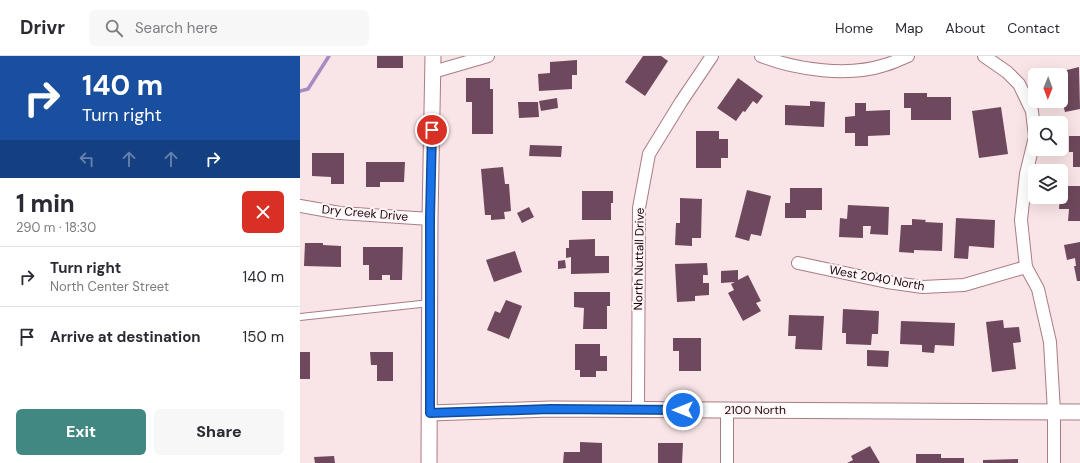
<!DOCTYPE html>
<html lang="en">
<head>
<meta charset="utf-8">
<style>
	:root { --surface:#fff; --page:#f7f7f7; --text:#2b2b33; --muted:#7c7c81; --line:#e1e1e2; --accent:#428882 }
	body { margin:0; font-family:"DM Sans",sans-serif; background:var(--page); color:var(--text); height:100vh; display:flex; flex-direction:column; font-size:15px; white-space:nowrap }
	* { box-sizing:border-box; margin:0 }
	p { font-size:13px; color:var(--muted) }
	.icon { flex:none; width:22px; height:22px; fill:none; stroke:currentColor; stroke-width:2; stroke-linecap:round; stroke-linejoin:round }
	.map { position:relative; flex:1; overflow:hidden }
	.drawer { display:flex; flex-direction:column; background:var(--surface); width:300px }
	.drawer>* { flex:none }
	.hud { background:#1a4fa0; color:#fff; overflow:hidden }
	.needle { width:26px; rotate:181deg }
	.buttons { position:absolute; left:728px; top:12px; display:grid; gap:8px }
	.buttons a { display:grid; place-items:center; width:40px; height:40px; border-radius:6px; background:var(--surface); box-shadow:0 4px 16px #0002; font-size:20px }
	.pin { position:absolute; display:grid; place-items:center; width:34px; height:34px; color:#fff; margin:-17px; border:2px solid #fff; border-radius:50%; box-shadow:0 1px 4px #0007 }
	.me { position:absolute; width:44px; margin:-22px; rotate:270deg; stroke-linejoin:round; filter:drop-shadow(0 0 3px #0008) }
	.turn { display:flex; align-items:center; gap:14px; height:84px; padding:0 16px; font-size:18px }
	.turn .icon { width:52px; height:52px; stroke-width:2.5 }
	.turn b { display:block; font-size:28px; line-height:34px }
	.lanes { display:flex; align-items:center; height:38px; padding:0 16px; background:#0003; justify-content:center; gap:20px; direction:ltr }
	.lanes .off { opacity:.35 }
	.round { display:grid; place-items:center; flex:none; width:42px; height:42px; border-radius:6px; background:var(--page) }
	.summary { display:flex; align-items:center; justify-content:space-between; height:68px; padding:0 16px }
	h1 { font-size:24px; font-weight:800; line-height:30px }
	.action { display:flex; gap:8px; margin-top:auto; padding:8px 16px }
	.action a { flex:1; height:46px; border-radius:6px; background:var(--accent); color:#fff; font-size:16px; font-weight:800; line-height:46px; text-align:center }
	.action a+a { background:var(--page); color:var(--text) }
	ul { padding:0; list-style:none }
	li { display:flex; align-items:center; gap:12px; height:60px; padding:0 16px; border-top:1px solid var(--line) }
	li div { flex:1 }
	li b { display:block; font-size:15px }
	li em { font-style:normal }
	header { display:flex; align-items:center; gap:24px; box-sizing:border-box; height:56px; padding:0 20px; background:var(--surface); border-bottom:1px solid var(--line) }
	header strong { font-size:19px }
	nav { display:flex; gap:22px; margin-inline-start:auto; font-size:14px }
	.search { width:280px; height:36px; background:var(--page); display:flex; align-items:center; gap:10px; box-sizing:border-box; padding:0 14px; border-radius:6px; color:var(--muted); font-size:15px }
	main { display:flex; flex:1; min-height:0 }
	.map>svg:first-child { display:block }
</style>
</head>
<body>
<header>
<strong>Drivr</strong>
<div class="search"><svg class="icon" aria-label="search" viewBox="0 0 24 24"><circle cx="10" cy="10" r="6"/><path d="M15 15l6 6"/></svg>Search here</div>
<nav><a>Home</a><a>Map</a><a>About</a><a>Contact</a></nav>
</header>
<main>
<section class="drawer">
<div class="hud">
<div class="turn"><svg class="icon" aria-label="right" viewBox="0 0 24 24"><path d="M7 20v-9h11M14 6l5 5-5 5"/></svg><div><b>140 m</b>Turn right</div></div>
<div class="lanes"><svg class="icon off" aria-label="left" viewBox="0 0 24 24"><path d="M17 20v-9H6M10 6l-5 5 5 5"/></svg><svg class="icon off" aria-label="ahead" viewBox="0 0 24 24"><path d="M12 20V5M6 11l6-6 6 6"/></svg><svg class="icon off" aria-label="ahead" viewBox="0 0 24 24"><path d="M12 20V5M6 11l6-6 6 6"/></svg><svg class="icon" aria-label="right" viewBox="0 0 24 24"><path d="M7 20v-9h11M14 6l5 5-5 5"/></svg></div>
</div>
<div class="summary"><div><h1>1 min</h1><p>290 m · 18:30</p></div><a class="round" style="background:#d93025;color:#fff"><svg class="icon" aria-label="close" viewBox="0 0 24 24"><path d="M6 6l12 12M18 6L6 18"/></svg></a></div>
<ul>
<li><svg class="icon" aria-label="right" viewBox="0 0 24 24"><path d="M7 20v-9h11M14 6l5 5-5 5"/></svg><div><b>Turn right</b><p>North Center Street</p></div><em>140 m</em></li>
<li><svg class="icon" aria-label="arrive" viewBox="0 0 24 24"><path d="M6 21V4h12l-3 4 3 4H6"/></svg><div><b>Arrive at destination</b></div><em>150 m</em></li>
</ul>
<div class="action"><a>Exit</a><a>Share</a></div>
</section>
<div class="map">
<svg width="780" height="407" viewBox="0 0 780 407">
	<rect width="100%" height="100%" fill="#f9e4e7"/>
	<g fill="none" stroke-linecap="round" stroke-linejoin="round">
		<polyline stroke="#a68bc1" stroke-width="3.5" points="0,35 8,33 29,0"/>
	</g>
	<g fill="#6e485c">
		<rect x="77" y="0" width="26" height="12"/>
		<polygon points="343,0 361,0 368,5 345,40 325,26"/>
		<polygon points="277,4 277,19 272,19 272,33 239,35 238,18 250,17 250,6"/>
		<polygon points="779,11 780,53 765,56 761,41 761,19 756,19 755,17"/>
		<polygon points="166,22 190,22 190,33 193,33 193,78 172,78 172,46 166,46"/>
		<polygon points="438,22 463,40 457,48 453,45 445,56 443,55 436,65 417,52"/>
		<polygon points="604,37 627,37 627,41 651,41 651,64 611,64 611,52 604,52"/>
		<polygon points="257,42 258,52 241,55 239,45"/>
		<polygon points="510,45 525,46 524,71 485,69 485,49 510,50"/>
		<polygon points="218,46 238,46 239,61 219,62"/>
		<polygon points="555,47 566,47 566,55 590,54 590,79 568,80 568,90 555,90 555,77 545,77 545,61 555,60"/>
		<polygon points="701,51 708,98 679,102 672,55"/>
		<polygon points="396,75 419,75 419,83 428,83 428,102 421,102 421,112 396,112"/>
		<polygon points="769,80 780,80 780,111 773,111 773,96 769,96"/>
		<polygon points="230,89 262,90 261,101 229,100"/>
		<polygon points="12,97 44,97 44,128 31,128 31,121 12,120"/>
		<polygon points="66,106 105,106 104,126 80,126 80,131 66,131"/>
		<polygon points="203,111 205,128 209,128 211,155 204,156 205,163 191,164 191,159 185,159 181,113"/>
		<polygon points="761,130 780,130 780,165 768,165 769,153 759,153"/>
		<polygon points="490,132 522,132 522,154 506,154 506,162 485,162 485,147 490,147"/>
		<polygon points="447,134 471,140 461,180 451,178 449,185 435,181"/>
		<polygon points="282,135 313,135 313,147 311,147 311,164 282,164"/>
		<polygon points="380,142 402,143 401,182 392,182 392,190 375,189 376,167 380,167"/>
		<polygon points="548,149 589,151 588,179 570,178 571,170 563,170 563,182 539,181 540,162 547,163"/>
		<polygon points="229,151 234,161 222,167 217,157"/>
		<polygon points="656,162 695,164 694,192 669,190 668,203 654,202"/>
		<polygon points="612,163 626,164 625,166 643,167 642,195 614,194 614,197 599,196 601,169 612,169"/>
		<polygon points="295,183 295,200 309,200 309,217 271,218 271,201 266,202 266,192 269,192 269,184"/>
		<polygon points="780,186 780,225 777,225 774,210 776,210 775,202 767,204 764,189"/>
		<polygon points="5,187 23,187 23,189 41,190 41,211 4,210"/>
		<polygon points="63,191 103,191 102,224 90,224 90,219 82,219 82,224 69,224 69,209 63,209"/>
		<polygon points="215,195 222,216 194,226 186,204"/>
		<polygon points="265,204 266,212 258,213 258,205"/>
		<polygon points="407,207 408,219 403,219 403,227 409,227 409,239 395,240 395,245 377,246 375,208"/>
		<polygon points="438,214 438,224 448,219 461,245 456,247 461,255 443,265 428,237 434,234 431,228 435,226 421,227 421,215"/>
		<polygon points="274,236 310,236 310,250 307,250 307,273 283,273 284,252 274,251"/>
		<polygon points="206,244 222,250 209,283 187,274 195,255 200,257"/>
		<polygon points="543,253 579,255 578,278 572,278 571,289 546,288 546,277 542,277"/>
		<polygon points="489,259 524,260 522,294 495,293 496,280 488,280"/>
		<polygon points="703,264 704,272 719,271 721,286 713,287 716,313 692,316 686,266"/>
		<polygon points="601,265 655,267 654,290 635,289 634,297 622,296 622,289 600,288"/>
		<polygon points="373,282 401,282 401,315 379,315 379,295 373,295"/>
		<polygon points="275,288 300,288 300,300 307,300 307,315 296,315 296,321 280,321 280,314 275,314"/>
		<polygon points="567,294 589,295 588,311 567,310"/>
		<rect x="0" y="296" width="10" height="27"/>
		<polygon points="70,296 93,296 93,325 77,325 77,309 71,309"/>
		<polygon points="280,386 302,387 302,407 263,407 264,396 280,396"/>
		<polygon points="358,387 383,387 382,407 358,407"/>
		<polygon points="570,390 580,407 547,407 553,404 551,400"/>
		<polygon points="616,398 641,398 641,402 664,402 664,407 616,407"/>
		<polygon points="34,400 35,407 15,407 14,401"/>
		<polygon points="718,403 718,407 683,407 683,404"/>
	</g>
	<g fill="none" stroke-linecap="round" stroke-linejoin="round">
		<g stroke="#aa7c84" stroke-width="8">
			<polyline id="service" points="0,261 130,247"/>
		</g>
		<g stroke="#aa7c84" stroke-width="14">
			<g id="minor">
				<path d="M 461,0 C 497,14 548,21 585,9 C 593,7 600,3 608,0"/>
				<polyline points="684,0 707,16 719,28 732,55 735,81 726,118 721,164 726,211 738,233 750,286 754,356 754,407"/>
				<polyline points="133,16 188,0"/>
				<polyline points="0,150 40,157 130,163"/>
				<polyline points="498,207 587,226 623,231 664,229 726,211"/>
				<polyline points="338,353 339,152 349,98 381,46 412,0"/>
				<polyline points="427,407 427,354"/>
			</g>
		</g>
		<g stroke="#aa7c84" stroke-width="17">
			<g id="tertiary">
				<polyline points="130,357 250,353 780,356"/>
				<polyline points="129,407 130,163 133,0"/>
			</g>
		</g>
		<use href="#service" stroke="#fff" stroke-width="6"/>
		<use href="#minor" stroke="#fff" stroke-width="12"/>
		<use href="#tertiary" stroke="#fff" stroke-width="15"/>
	</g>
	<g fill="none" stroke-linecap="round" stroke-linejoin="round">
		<g stroke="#114b97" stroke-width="10">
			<polyline id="route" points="132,74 130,162 130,357 250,353 383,354"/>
		</g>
		<use href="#route" stroke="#1a73e8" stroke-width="7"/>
	</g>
	<g text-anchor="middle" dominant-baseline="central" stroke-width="4" stroke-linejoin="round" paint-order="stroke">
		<g font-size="12" fill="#160609" stroke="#fff4f6">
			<text transform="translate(65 157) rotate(5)">Dry Creek Drive</text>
			<text transform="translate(339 203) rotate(-89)">North Nuttall Drive</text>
			<text transform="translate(577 222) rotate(10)">West 2040 North</text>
			<text x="455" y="354">2100 North</text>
		</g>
	</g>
</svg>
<div class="buttons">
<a><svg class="needle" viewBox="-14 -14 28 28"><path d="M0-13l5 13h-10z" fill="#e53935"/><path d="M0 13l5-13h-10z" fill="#7c7c81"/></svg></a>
<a><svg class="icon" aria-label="search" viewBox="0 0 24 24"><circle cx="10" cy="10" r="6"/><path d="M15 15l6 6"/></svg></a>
<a><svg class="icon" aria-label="layers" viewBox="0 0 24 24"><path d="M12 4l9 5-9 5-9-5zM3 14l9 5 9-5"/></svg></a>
</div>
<div class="pin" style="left:132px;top:74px;background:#d93025"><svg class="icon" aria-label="arrive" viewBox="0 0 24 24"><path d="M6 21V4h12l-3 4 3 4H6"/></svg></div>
<svg class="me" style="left:383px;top:354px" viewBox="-20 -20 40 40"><circle r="17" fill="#1a73e8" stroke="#fff" stroke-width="3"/><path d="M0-11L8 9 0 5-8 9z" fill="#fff"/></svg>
</div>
</main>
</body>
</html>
